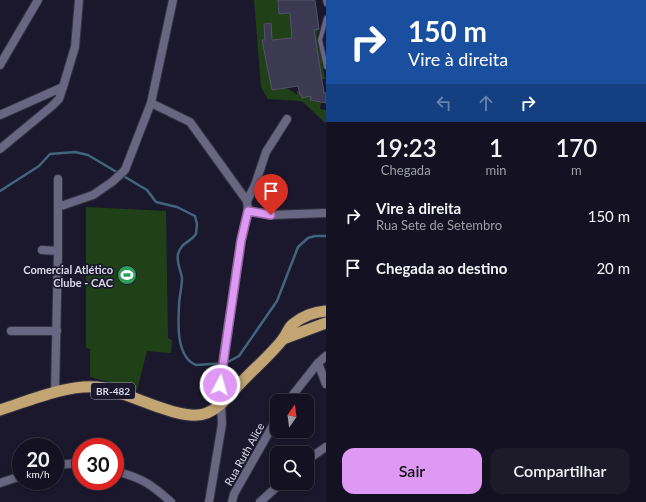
<!DOCTYPE html>
<html lang="pt">
<head>
<meta charset="utf-8">
<style>
	:root { --surface:#141222; --page:#1d1b2a; --text:#f1f3f6; --muted:#9d9ea5; --line:#333240; --accent:#dd99f3 }
	body { margin:0; font-family:Lato,sans-serif; background:var(--page); color:var(--text); height:100vh; display:flex; flex-direction:column; font-size:15px; white-space:nowrap }
	* { box-sizing:border-box; margin:0 }
	p { font-size:13px; color:var(--muted) }
	.icon { flex:none; width:22px; height:22px; fill:none; stroke:currentColor; stroke-width:2; stroke-linecap:round; stroke-linejoin:round }
	.map { position:relative; flex:1; overflow:hidden }
	.drawer { display:flex; flex-direction:column; background:var(--surface); width:320px }
	.drawer>* { flex:none }
	.hud { background:#1a4fa0; color:#fff; overflow:hidden }
	.needle { width:26px; rotate:14deg }
	.fabs { position:absolute; left:270px; top:394px; display:grid; gap:8px }
	.fabs a { display:grid; place-items:center; width:44px; height:44px; border-radius:8px; background:var(--surface); box-shadow:0 2px 6px #0003,0 0 0 1px var(--line); font-size:20px }
	.speed { position:absolute; left:12px; top:438px; display:flex; gap:8px; font-size:20px; font-weight:700; text-align:center }
	.speed>* { display:grid; place-content:center; width:52px; height:52px; border-radius:50%; background:var(--surface); box-shadow:0 2px 6px #0003,0 0 0 1px var(--line); line-height:1 }
	.speed small { font-size:10px; font-weight:400 }
	.speed .limit { border:6px solid #d22; background:#fff; color:#111 }
	.pin { position:absolute; display:grid; place-items:center; width:34px; height:34px; color:#fff; margin:-41px -17px; border-radius:50% 50% 50% 0; rotate:-45deg; box-shadow:0 0 4px #0007 }
	.pin .icon { rotate:45deg }
	.me { position:absolute; width:44px; margin:-22px; rotate:6deg; stroke-linejoin:round; filter:drop-shadow(0 0 3px #0008) }
	.turn { display:flex; align-items:center; gap:14px; height:84px; padding:0 16px; font-size:18px }
	.turn .icon { width:52px; height:52px; stroke-width:2.5 }
	.turn b { display:block; font-size:28px; line-height:34px }
	.lanes { display:flex; align-items:center; height:38px; padding:0 16px; background:#0003; justify-content:center; gap:20px; direction:ltr }
	.lanes .off { opacity:.35 }
	.eta { display:flex; justify-content:space-evenly; align-items:center; height:68px; text-align:center }
	.eta b { font-size:24px; font-weight:600; line-height:28px }
	.action { display:flex; gap:8px; margin-top:auto; padding:8px 16px }
	.action a { flex:1; height:46px; border-radius:12px; background:var(--accent); color:#111; font-size:16px; font-weight:600; line-height:46px; text-align:center }
	.action a+a { background:var(--page); color:var(--text) }
	ul { padding:0; list-style:none }
	li { display:flex; align-items:center; gap:12px; height:52px; padding:0 16px }
	li div { flex:1 }
	li b { display:block; font-size:15px }
	li em { font-style:normal }
	main { display:flex; flex:1; min-height:0 }
	.map>svg:first-child { display:block }
</style>
</head>
<body>
<main>
<div class="map">
<svg width="326" height="502" viewBox="0 0 326 502">
	<rect width="100%" height="100%" fill="#1b182d"/>
	<g fill="#204118">
		<polygon points="254,0 278,0 280,14 316,12 318,17 291,19 291,31 319,29 317,35 325,79 322,79 314,35 275,40 287,88 297,95 297,91 308,88 317,97 311,96 310,100 321,102 320,109 326,110 326,124 304,103 300,101 268,99 261,87"/>
		<polygon points="86,207 166,211 168,338 172,340 171,353 147,351 137,390 90,377 90,349 86,348"/>
	</g>
	<g fill="none" stroke-linecap="round" stroke-linejoin="round">
		<path stroke="#41667b" stroke-width="2.5" d="M 0,191 L 39,166 L 50,154 L 75,152 L 88,155 L 147,190 L 156,202 L 177,207 L 195,216 L 197,224 L 196,234 C 190,243 182,241 178,254 C 176,263 181,270 182,278 C 182,288 179,297 179,306 C 178,323 176,357 196,365 L 226,363 L 239,356 L 277,301 L 298,247 L 308,238 L 315,236 L 326,236"/>
	</g>
	<polygon fill="#3c3a52" stroke="#54516b" points="278,0 315,0 319,29 314,30 324,93 326,93 326,103 310,100 311,96 302,98 302,95 300,95 298,86 272,90 262,40 265,40 264,24 271,23 272,40 292,38 290,13 279,14"/>
	<g fill="none" stroke-linecap="round" stroke-linejoin="round">
		<g stroke="#353343" stroke-width="6">
			<g id="service">
				<polyline points="325,0 326,4"/>
				<polyline points="326,18 320,40 326,67"/>
			</g>
		</g>
		<g stroke="#353343" stroke-width="10">
			<g id="minor">
				<polyline points="0,65 38,0"/>
				<polyline points="151,103 190,122 247,201 248,211 241,241 223,360 220,385 222,424 209,502"/>
				<polyline points="0,115 63,87 75,47 79,0"/>
				<polyline points="0,149 52,106 59,99 63,87"/>
				<polyline points="247,201 255,185 266,152 287,119"/>
				<polyline points="58,207 93,195 112,182 125,170 151,103 173,0"/>
				<polyline points="248,211 271,215 326,213"/>
				<polyline points="42,250 58,251"/>
				<polyline points="11,331 57,331"/>
				<polyline points="318,363 326,384"/>
				<polyline points="55,393 58,251 58,179"/>
				<polyline points="288,401 318,363 326,356"/>
				<polyline points="307,460 326,447"/>
				<polyline points="55,465 81,463"/>
				<path d="M 115,471 C 142,478 151,484 171,502"/>
				<polyline points="0,483 21,476"/>
				<polyline points="232,502 234,494 277,418"/>
				<polyline points="260,502 281,483"/>
			</g>
		</g>
		<g stroke="#353343" stroke-width="13">
			<g id="trunk">
				<polyline points="283,339 326,323"/>
				<path d="M 0,410 C 28,401 68,384 97,387 C 127,390 181,424 207,413 C 220,408 228,396 237,387 C 251,371 270,356 283,339 C 287,334 288,328 293,324 C 303,316 313,312 326,311"/>
			</g>
		</g>
		<use href="#service" stroke="#686680" stroke-width="4"/>
		<use href="#minor" stroke="#686680" stroke-width="8"/>
		<use href="#trunk" stroke="#c2a572" stroke-width="11"/>
	</g>
	<g fill="none" stroke-linecap="round" stroke-linejoin="round">
		<g stroke="#90639e" stroke-width="10">
			<polyline id="route" points="220,385 241,241 248,211 271,215"/>
		</g>
		<use href="#route" stroke="#dd99f3" stroke-width="7"/>
	</g>
	<defs>
		<g id="stadium-disc" transform="scale(1)"><circle r="9.5" fill="#2e9e5b" stroke="#1b182d"/><path d="M0-5a6.5 5 0 1 0 0 10a6.5 5 0 1 0 0-10ZM-3.5-1.8h7v3.6h-7Z" fill="#fff"/></g>
	</defs>
	<g fill-rule="evenodd">
		<use href="#stadium-disc" x="127" y="275"/>
	</g>
	<g text-anchor="middle" dominant-baseline="central" stroke-width="3.5" stroke-linejoin="round" paint-order="stroke">
		<rect fill="#1b182d" stroke="#a19fb0" stroke-width="1" x="91" y="383" width="44" height="16" rx="3"/>
		<g font-size="10" font-weight="bold" fill="#dad9e8">
			<text x="113" y="391">BR-482</text>
		</g>
		<g font-size="11" font-weight="bold" fill="#dad9e8" stroke="#1b182d" text-anchor="end">
			<text x="113" y="269">Comercial Atlético<tspan x="113" dy="13">Clube - CAC</tspan></text>
		</g>
		<g font-size="11" fill="#dad9e8" stroke="#1b182d">
			<text transform="translate(244 454) rotate(-61)">Rua Ruth Alice</text>
		</g>
	</g>
</svg>
<div class="fabs">
<a><svg class="needle" viewBox="-14 -14 28 28"><path d="M0-13l5 13h-10z" fill="#e53935"/><path d="M0 13l5-13h-10z" fill="#9d9ea5"/></svg></a>
<a><svg class="icon" aria-label="search" viewBox="0 0 24 24"><circle cx="10" cy="10" r="6"/><path d="M15 15l6 6"/></svg></a>
</div>
<div class="speed"><div>20<small>km/h</small></div><div class="limit">30</div></div>
<div class="pin" style="left:271px;top:215px;background:#d93025"><svg class="icon" aria-label="arrive" viewBox="0 0 24 24"><path d="M6 21V4h12l-3 4 3 4H6"/></svg></div>
<svg class="me" style="left:220px;top:385px" viewBox="-20 -20 40 40"><circle r="17" fill="#dd99f3" stroke="#fff" stroke-width="3"/><path d="M0-11L8 9 0 5-8 9z" fill="#fff"/></svg>
</div>
<section class="drawer">
<div class="hud">
<div class="turn"><svg class="icon" aria-label="right" viewBox="0 0 24 24"><path d="M7 20v-9h11M14 6l5 5-5 5"/></svg><div><b>150 m</b>Vire à direita</div></div>
<div class="lanes"><svg class="icon off" aria-label="left" viewBox="0 0 24 24"><path d="M17 20v-9H6M10 6l-5 5 5 5"/></svg><svg class="icon off" aria-label="ahead" viewBox="0 0 24 24"><path d="M12 20V5M6 11l6-6 6 6"/></svg><svg class="icon" aria-label="right" viewBox="0 0 24 24"><path d="M7 20v-9h11M14 6l5 5-5 5"/></svg></div>
</div>
<div class="eta">
<div><b>19:23</b><p>Chegada</p></div>
<div><b>1</b><p>min</p></div>
<div><b>170</b><p>m</p></div>
</div>
<ul>
<li><svg class="icon" aria-label="right" viewBox="0 0 24 24"><path d="M7 20v-9h11M14 6l5 5-5 5"/></svg><div><b>Vire à direita</b><p>Rua Sete de Setembro</p></div><em>150 m</em></li>
<li><svg class="icon" aria-label="arrive" viewBox="0 0 24 24"><path d="M6 21V4h12l-3 4 3 4H6"/></svg><div><b>Chegada ao destino</b></div><em>20 m</em></li>
</ul>
<div class="action"><a>Sair</a><a>Compartilhar</a></div>
</section>
</main>
</body>
</html>
